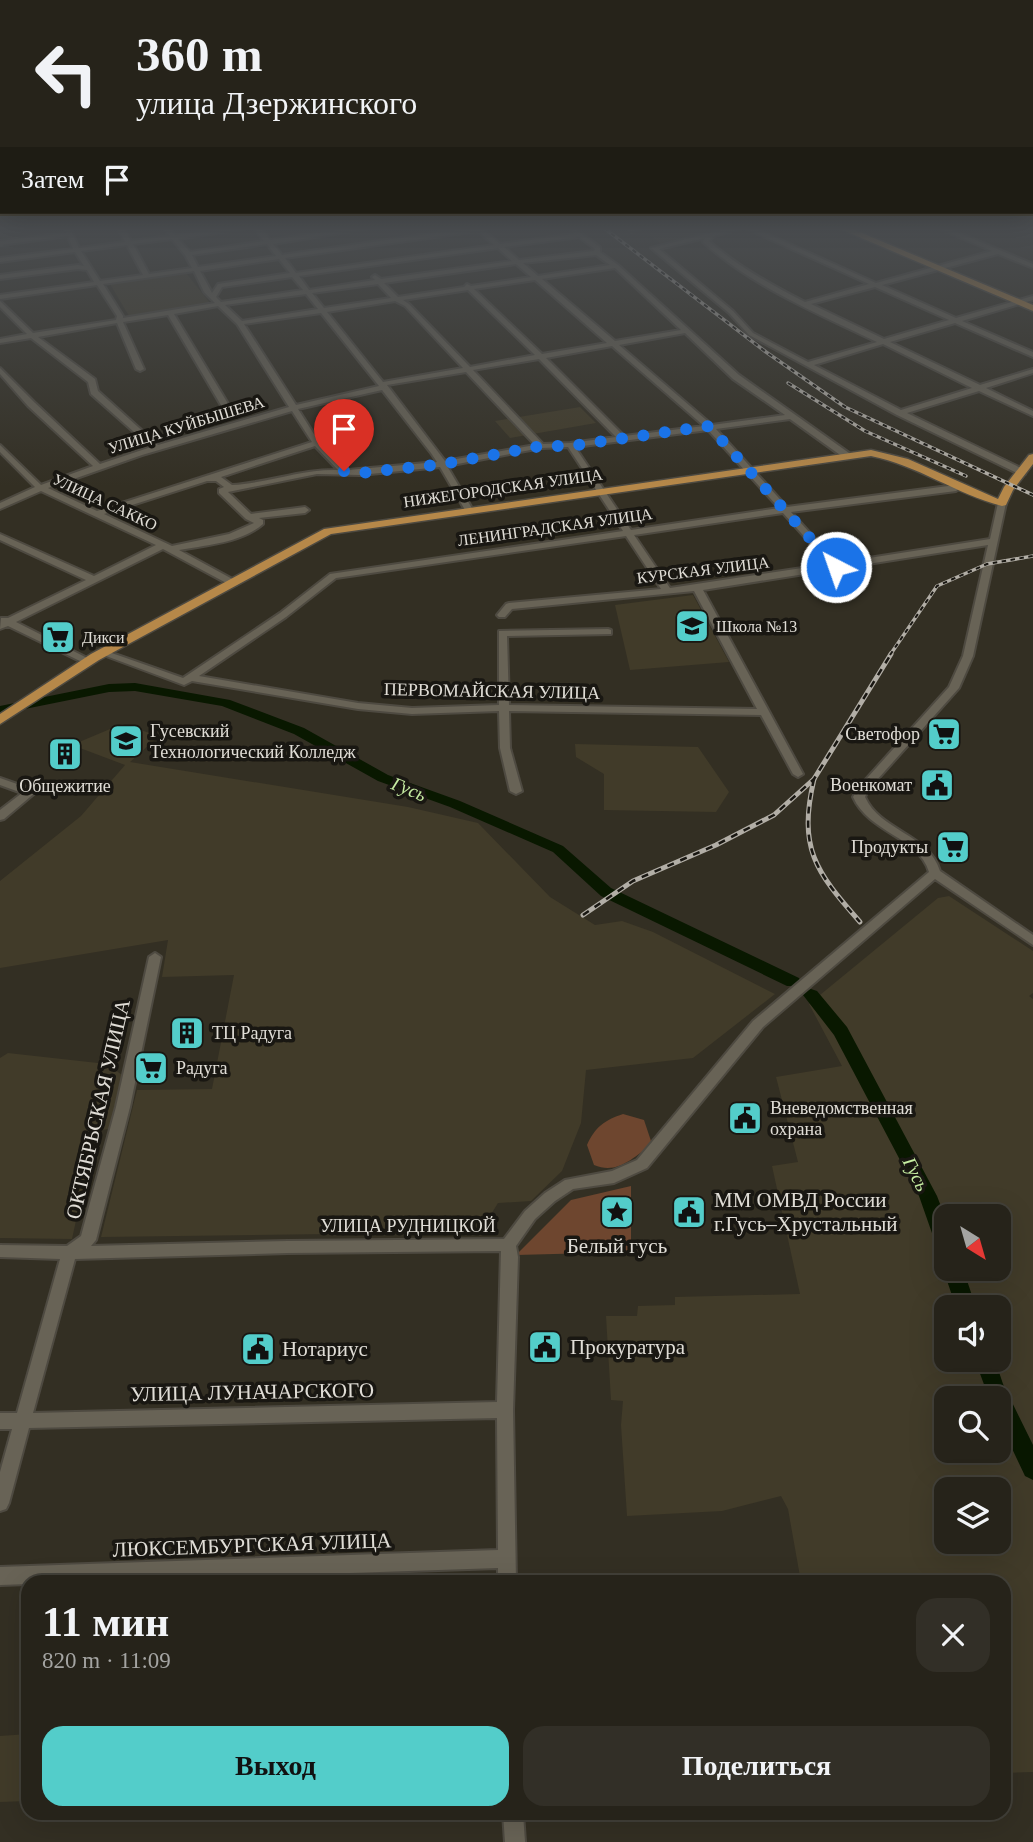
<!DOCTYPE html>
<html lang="ru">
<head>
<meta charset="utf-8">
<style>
	:root { --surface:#26231a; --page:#322f27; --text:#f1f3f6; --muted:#a4a4a2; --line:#424039; --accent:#53cdca }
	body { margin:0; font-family:"Times New Roman",serif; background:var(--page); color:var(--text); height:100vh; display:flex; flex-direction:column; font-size:26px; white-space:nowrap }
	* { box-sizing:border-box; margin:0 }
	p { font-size:23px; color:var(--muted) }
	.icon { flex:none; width:38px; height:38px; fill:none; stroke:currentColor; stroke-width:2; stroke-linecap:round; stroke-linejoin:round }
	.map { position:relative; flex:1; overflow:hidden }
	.sheet { position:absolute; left:21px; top:1575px; width:990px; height:245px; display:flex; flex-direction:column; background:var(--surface); border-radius:21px; box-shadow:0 7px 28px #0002,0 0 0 2px var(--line) }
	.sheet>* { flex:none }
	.guide { position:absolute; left:0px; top:0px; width:1034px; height:214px; box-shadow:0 7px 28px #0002,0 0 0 2px var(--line); background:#26231a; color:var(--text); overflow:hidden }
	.needle { width:46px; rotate:143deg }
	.buttons { position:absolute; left:934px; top:1204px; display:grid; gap:14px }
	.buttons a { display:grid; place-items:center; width:77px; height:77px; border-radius:14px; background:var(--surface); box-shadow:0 7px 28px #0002,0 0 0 2px var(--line); font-size:35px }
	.pin { position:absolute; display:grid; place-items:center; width:60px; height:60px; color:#fff; margin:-72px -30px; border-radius:50% 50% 50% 0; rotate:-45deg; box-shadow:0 0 7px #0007 }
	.pin .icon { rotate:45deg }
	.me { position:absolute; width:77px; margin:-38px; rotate:319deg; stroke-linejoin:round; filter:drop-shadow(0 0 5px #0008) }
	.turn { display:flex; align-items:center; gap:24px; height:147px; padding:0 21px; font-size:32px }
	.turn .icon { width:91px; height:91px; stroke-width:2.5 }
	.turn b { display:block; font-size:49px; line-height:60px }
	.then { display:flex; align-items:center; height:66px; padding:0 21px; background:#0003; gap:14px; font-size:26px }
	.round { display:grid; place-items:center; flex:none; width:74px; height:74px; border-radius:21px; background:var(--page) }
	.headline { display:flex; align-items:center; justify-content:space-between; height:119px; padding:0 21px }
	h1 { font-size:42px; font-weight:700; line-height:52px }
	.cta { display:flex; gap:14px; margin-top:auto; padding:14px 21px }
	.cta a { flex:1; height:80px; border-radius:21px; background:var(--accent); color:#111; font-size:28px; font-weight:700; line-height:80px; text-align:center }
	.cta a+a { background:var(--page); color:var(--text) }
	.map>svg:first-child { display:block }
</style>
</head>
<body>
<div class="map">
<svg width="1033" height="1842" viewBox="0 0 1033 1842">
	<rect width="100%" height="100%" fill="#332f23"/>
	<g fill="#413b29" fill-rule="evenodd">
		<polygon points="671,228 730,228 660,243 648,234"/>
		<polygon points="186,273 210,303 129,316 110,284"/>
		<polygon points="580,407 596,423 510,438 495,421"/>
		<polygon points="693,595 729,662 630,670 615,605"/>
		<polygon points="122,724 159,736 130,762 408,807 478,823 550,897 595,925 622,921 653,932 775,994 693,1058 586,1070 581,1123 562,1171 531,1201 498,1203 480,1232 101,1237 137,1090 212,1089 234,975 162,977 168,940 0,968 0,881 81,816 125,765 72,745"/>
		<polygon points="575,744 698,747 729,792 716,812 604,810 604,774 576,757"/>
		<path d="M 949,896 L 1033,951 L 1033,993 L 1029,996 L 1033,999 L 1033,1772 L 1005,1773 L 1004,1582 L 801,1582 L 788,1509 L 781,1496 L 722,1511 L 627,1516 L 621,1425 L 623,1401 L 611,1400 L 606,1316 L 637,1316 L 638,1306 L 675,1305 L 675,1297 L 800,1294 L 772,1166 L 798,1162 L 776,1077 L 842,1066 L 809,1004 L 938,898 ZM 947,1216 L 999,1216 L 999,1269 L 947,1269 ZM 947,1307 L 999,1307 L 999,1360 L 947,1360 ZM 947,1398 L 999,1398 L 999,1451 L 947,1451 ZM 947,1489 L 999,1489 L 999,1542 L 947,1542 Z"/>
		<polygon points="8,1053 107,1064 122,1075 110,1129 102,1130 82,1210 78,1211 72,1239 0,1238 0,1058"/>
		<polygon points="28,1734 28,1801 0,1802 0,1736"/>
	</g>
	<g fill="#6e462f">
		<path d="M 623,1114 L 644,1120 L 652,1144 C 633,1158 617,1175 594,1165 L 587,1145 C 595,1127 605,1120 623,1114 Z"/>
		<polygon points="631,1186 631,1252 516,1255 571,1200"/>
	</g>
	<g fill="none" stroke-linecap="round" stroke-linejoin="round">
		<g fill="#091800" fill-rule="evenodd">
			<polygon points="135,683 230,700 304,728 388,775 460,801 563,846 611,888 799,978 801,982 799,986 787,986 601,896 553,852 450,807 378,781 294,734 222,706 135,691 109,692 0,714 0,706 109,684"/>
			<polygon points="811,989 817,991 847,1027 937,1196 947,1222 947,1258 940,1256 919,1196 834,1035 803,995 805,991"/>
			<polygon points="947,1263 947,1269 963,1269 976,1307 956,1307 943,1269"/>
			<polygon points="975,1360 995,1360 1003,1384 1033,1445 1033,1480 1025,1476 999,1421 999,1398 989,1398"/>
		</g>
		<g stroke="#4e4a41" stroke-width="4">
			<g id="minor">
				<path d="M 64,228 L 70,228 L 79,248 L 125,242 L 118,228 L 124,228 L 131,241 L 170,236 L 163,228 L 170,228 L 175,235 L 228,228 L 248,228 L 178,239 L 190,252 L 264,241 L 254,228 L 261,228 L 270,240 L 352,228 L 370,228 L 273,244 L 282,255 L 470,228 L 489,228 L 484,230 L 500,244 L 574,234 L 571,231 L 576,230 L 600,247 L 600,252 L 618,265 L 739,375 L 849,453 L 849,457 L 843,457 L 790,419 L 716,429 L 787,507 L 956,485 L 960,488 L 956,491 L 791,512 L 837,563 L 990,539 L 998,503 L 1002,500 L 1006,503 L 973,656 L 959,688 L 868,790 L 865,797 C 880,831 929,834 940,871 L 1033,935 L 1033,945 L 935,879 L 763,1027 L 647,1168 L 614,1183 L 573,1189 L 555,1201 L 535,1219 L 516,1246 L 518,1257 L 513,1410 L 516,1582 L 498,1582 L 498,1568 L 90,1582 L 28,1582 L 28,1584 L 0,1585 L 0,1567 L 498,1550 L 497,1418 L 29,1428 L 9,1503 L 6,1509 L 0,1511 L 0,1472 L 12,1429 L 0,1429 L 0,1413 L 17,1413 L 60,1259 L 0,1257 L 0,1245 L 67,1246 L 81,1236 L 116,1107 L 149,957 L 155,953 L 161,957 L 130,1107 L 96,1240 L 91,1246 L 288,1241 L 504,1239 L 525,1211 L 545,1193 L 565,1180 L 612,1171 L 637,1160 L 753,1021 L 929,872 C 919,837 869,833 853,797 L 859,787 L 949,687 L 963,656 L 988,545 L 703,590 L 803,774 L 798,777 L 793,774 L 761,715 L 509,711 L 510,748 L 522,791 L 516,794 L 510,791 L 500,748 L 499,711 L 412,714 L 358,709 L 192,681 L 184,685 L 98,653 L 100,651 L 106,651 L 183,678 L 280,613 L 330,574 L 623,531 L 568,447 L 541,448 L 447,466 L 473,510 L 469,513 L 465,510 L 440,467 L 360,475 L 317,474 L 228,492 L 251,514 L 305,507 L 309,510 L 305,513 L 259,518 L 263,520 L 263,524 C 241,543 206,545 179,550 L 236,581 L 236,585 L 230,585 L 163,549 L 16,622 L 93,661 L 92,663 L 84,663 L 8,626 L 0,629 L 1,618 L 8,618 L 86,580 L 0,540 L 0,534 L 94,576 L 156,545 L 41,491 L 0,509 L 0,503 L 35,487 L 0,452 L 0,445 L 41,485 L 93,466 L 28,406 L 0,374 L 0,368 L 34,402 L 100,464 L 151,447 L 91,394 L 88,382 L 31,338 L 0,343 L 0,339 L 27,334 L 0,307 L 0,301 L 33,333 L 116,320 L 117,316 L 97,285 L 0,299 L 0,295 L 94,282 L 87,270 L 78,269 L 0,279 L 0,275 L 78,265 L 84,266 L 75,252 L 0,262 L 0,258 L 73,249 L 68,236 L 0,245 L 0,241 L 66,233 ZM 478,231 L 494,245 L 296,273 L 285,258 ZM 579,237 L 595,249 L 594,251 L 519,260 L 504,247 ZM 172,239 L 185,255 L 192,268 L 149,274 L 133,244 ZM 267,244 L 276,256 L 198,267 L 192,255 ZM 127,245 L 143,275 L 100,281 L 81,251 ZM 498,248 L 512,261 L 381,279 L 375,275 L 372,277 L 375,280 L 309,290 L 299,276 ZM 596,255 L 610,265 L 538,276 L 523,263 ZM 279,259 L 290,273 L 218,284 L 212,293 L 200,271 ZM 516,264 L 531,277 L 471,286 L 467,284 L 464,287 L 398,297 L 384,283 ZM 615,268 L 681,330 L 615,341 L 542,279 ZM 194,271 L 204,292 L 215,303 L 123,318 L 123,316 L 103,284 ZM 292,277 L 303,290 L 221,302 L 216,297 L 222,287 ZM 535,280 L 607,343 L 542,354 L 474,289 ZM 378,284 L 391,298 L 324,308 L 312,293 ZM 468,290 L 535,355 L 470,367 L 409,304 L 403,300 ZM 306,294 L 318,309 L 242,321 L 225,305 ZM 395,301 L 405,306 L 463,368 L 383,382 L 327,312 ZM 218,306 L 237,324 L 289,407 L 158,445 L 98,391 L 95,379 L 38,337 L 117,323 L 136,369 L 140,371 L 144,369 L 123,322 L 168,315 L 225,412 L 229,414 L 233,412 L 174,314 ZM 321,313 L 379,386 L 296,405 L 244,324 ZM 685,333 L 733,379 L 785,415 L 712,425 L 619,345 ZM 612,346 L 704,426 L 624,436 L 546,358 ZM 539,359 L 616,437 L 570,443 L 543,444 L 473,370 ZM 466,372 L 535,445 L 445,461 L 387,385 ZM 382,390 L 431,453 L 437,462 L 348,470 L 317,439 L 298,409 ZM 292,411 L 312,442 L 97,511 L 48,488 L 142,455 ZM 708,430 L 779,508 L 631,530 L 575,447 ZM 315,446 L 338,470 C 302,469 268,483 232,485 L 221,477 ZM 207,481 L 216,481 L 224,487 L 219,489 L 219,493 L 246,519 L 254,523 L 229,534 L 172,546 L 104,514 ZM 783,513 L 829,564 L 670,588 L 634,535 ZM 626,536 L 661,589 L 509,603 L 506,604 L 497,615 L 499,617 L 505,617 L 512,609 L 694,591 L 757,709 L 509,705 L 507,636 L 611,634 L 611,630 L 608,629 L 499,631 L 499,705 L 412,708 L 358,703 L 199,676 L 286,617 L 336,578 ZM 501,1251 L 497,1402 L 33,1413 L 75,1259 L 288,1253 Z"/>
				<polygon points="631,228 642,228 632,232 629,230"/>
				<path d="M 730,228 L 743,228 L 714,236 L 709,241 C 737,266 771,285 805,302 L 869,284 L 745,228 L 754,228 L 876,283 L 992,251 L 938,228 L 947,228 L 1033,264 L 1033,268 L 998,254 L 882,285 L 956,318 L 1033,296 L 1033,300 L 962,321 L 1033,352 L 1033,357 L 955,323 L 890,342 L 980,385 L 1033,369 L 1033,373 L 986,388 L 1033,411 L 1033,416 L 979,391 L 907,413 L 1025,470 L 1025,474 L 1019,474 L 897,415 L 749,335 L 729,313 L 651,248 ZM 705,238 L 703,242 C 753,287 817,313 877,342 L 808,362 L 753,333 L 733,311 L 659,249 ZM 875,287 L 949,320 L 884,339 L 811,304 ZM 883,344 L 972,388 L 901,410 L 814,365 Z"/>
				<polygon points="0,778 34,790 36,792 4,819 0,820 0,810 22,793 0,785"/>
				<polygon points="503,1813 523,1813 525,1842 505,1842"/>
			</g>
		</g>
		<g stroke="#4e4a41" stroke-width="3">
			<g id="major">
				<polygon points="838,228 850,228 1033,305 1033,311"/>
				<path d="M 871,450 L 908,459 L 998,499 L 1004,487 L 1029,455 L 1033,454 L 1033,464 L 1013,490 L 1006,505 L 1002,506 C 956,494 917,465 871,456 L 331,534 L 99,660 L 0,724 L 0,714 L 91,654 L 324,529 Z"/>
			</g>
		</g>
		<use href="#minor" fill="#686356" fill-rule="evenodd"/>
		<use href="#major" fill="#b68849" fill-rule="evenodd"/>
		<g stroke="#b2aea6" stroke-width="3.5">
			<g id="rail-far1">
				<polyline points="604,228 766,352 845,407 1033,495"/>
				<polyline points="788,383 865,431 966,476"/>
				<polyline points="890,655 937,586 987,564 1033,556"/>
			</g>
		</g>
		<g stroke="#b2aea6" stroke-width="5">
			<g id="rail">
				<path d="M 814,779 C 798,848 815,871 860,922"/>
				<polyline points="583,915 633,881 716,845 774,815 814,779 891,654"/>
			</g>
		</g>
		<use href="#rail-far1" stroke="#191712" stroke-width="2" stroke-dasharray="4.5" stroke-linecap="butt"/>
		<use href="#rail" stroke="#191712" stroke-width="2.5" stroke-dasharray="7" stroke-linecap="butt"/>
	</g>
	<linearGradient id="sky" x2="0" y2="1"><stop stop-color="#1c1a13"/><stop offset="0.47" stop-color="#4a4d50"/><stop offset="1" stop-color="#4a4d50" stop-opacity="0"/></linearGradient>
	<rect width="1033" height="486" fill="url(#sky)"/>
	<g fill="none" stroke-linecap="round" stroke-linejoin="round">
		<polyline stroke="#1a73e8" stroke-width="12" stroke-dasharray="0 21.6" points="344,471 360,473 443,464 541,446 570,446 709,426 836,567"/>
	</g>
	<defs>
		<g id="school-square" transform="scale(1.75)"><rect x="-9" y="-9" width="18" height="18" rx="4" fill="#53cdca" stroke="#191712"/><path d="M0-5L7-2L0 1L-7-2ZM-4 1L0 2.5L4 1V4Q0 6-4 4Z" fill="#111"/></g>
		<g id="supermarket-square" transform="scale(1.75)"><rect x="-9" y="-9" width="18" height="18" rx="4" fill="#53cdca" stroke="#191712"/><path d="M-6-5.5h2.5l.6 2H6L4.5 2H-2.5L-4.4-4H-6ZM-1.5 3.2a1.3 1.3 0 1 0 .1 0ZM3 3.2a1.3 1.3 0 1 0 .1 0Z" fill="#111"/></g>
		<g id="university-square" transform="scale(1.75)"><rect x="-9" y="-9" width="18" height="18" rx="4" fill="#53cdca" stroke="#191712"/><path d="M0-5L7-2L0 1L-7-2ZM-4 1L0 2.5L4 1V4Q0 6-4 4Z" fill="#111"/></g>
		<g id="building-square" transform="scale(1.75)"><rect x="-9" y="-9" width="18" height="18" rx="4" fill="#53cdca" stroke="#191712"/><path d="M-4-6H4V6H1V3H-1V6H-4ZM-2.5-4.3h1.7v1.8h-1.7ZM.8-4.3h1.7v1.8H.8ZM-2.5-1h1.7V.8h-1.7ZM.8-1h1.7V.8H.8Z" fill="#111"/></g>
		<g id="civic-square" transform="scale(1.75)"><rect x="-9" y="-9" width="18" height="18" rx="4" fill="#53cdca" stroke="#191712"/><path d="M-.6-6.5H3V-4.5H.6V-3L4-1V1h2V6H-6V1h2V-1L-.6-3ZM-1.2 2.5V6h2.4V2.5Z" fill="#111"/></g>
		<g id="sight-square" transform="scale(1.75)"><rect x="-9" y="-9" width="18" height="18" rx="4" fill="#53cdca" stroke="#191712"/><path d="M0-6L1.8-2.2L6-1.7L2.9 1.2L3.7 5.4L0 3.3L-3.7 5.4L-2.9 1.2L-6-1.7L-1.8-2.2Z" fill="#111"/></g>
	</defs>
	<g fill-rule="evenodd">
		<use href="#school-square" x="692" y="626"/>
		<use href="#supermarket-square" x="58" y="637"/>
		<use href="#supermarket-square" x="944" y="734"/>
		<use href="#university-square" x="126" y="741"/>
		<use href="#building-square" x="65" y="754"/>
		<use href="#civic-square" x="937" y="785"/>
		<use href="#supermarket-square" x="953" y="847"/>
		<use href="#building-square" x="187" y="1033"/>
		<use href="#supermarket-square" x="151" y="1068"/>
		<use href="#civic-square" x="745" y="1118"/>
		<use href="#sight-square" x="617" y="1212"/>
		<use href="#civic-square" x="689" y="1212"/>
		<use href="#civic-square" x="545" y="1347"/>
		<use href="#civic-square" x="258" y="1349"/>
	</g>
	<g text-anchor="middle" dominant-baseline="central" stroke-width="7" stroke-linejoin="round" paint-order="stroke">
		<g font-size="16" fill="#e0ddd6" stroke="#191712">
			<text transform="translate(186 425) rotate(-17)">УЛИЦА КУЙБЫШЕВА</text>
			<text transform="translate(503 488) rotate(-8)">НИЖЕГОРОДСКАЯ УЛИЦА</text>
			<text transform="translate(105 502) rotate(25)">УЛИЦА САККО</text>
			<text transform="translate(555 527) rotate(-8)">ЛЕНИНГРАДСКАЯ УЛИЦА</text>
			<text transform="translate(703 570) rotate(-7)">КУРСКАЯ УЛИЦА</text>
		</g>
		<g font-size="16" fill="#e0ddd6" stroke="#191712" text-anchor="start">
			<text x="716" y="626">Школа №13</text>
			<text x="82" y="637">Дикси</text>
		</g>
		<g font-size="18" fill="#e0ddd6" stroke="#191712">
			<text transform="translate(492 691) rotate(1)">ПЕРВОМАЙСКАЯ УЛИЦА</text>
			<text x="408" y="1226">УЛИЦА РУДНИЦКОЙ</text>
		</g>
		<g font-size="18" fill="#e0ddd6" stroke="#191712" text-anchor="start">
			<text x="150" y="731">Гусевский<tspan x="150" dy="21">Технологический Колледж</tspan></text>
			<text x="920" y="734" text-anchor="end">Светофор</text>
			<text x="912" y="785" text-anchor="end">Военкомат</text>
			<text x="65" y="786" text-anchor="middle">Общежитие</text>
			<text x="928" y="847" text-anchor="end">Продукты</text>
			<text x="212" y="1033">ТЦ Радуга</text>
			<text x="176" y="1068">Радуга</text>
			<text x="770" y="1108">Вневедомственная<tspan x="770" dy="21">охрана</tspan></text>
		</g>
		<g font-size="19" font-style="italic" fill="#c6eda2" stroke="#191712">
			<text transform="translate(409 789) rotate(22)">Гусь</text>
			<text transform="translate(916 1174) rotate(63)">Гусь</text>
		</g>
		<g font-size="21" fill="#e0ddd6" stroke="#191712">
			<text transform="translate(98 1109) rotate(-77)">ОКТЯБРЬСКАЯ УЛИЦА</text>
			<text transform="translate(252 1392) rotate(-1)">УЛИЦА ЛУНАЧАРСКОГО</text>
			<text transform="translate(252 1545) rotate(-2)">ЛЮКСЕМБУРГСКАЯ УЛИЦА</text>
		</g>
		<g font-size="21" fill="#e0ddd6" stroke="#191712" text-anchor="start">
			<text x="714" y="1200">ММ ОМВД России<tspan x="714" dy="24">г.Гусь–Хрустальный</tspan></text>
			<text x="617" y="1246" text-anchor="middle">Белый гусь</text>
			<text x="570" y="1347">Прокуратура</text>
			<text x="282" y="1349">Нотариус</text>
		</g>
	</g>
</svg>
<div class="buttons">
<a><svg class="needle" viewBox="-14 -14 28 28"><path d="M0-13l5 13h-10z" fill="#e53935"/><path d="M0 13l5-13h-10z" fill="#a4a4a2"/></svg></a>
<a><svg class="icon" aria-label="sound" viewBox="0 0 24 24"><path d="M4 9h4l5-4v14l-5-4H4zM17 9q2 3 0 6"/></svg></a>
<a><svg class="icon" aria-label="search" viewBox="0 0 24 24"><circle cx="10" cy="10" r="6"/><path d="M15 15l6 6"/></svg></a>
<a><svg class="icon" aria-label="layers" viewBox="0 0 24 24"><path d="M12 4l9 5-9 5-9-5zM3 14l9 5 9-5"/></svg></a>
</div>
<div class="pin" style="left:344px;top:471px;background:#d93025"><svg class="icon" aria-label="arrive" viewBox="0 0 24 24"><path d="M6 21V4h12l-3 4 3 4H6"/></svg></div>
<svg class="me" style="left:836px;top:567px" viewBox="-20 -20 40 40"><circle r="17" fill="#1a73e8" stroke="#fff" stroke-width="3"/><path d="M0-11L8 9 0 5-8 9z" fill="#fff"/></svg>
<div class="guide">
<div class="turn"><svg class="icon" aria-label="left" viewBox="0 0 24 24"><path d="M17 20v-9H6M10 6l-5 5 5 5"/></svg><div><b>360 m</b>улица Дзержинского</div></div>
<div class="then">Затем<svg class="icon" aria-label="arrive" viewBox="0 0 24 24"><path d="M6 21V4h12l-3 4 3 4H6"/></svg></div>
</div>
<section class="sheet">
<div class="headline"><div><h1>11 мин</h1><p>820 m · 11:09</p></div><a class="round"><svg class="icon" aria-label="close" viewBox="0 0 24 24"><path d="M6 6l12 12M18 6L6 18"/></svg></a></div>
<div class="cta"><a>Выход</a><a>Поделиться</a></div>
</section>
</div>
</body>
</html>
